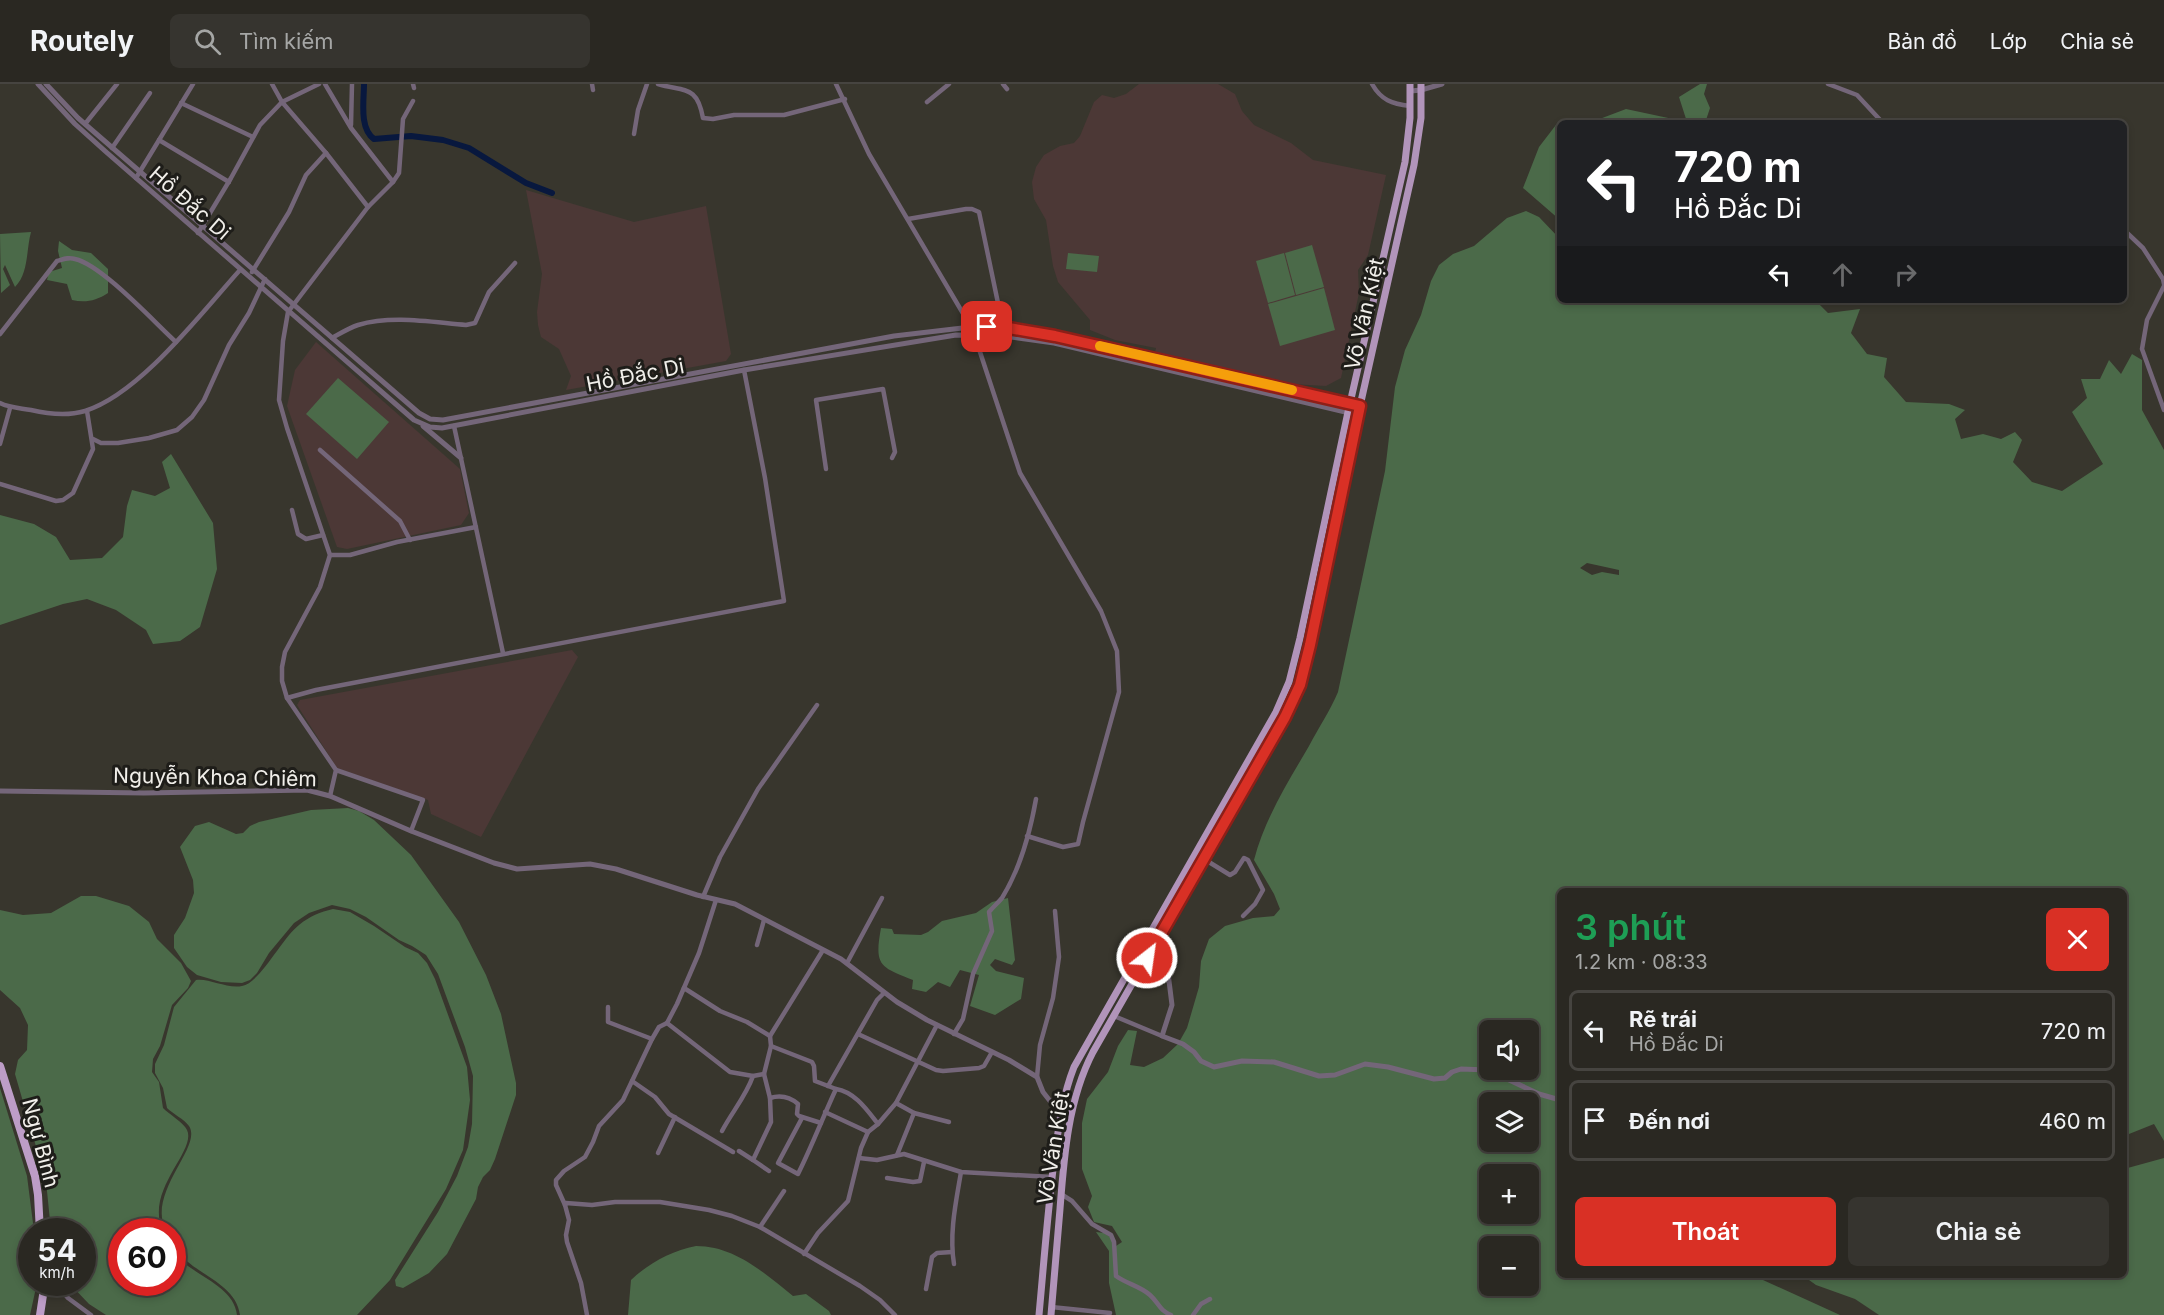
<!DOCTYPE html>
<html lang="vi">
<head>
<meta charset="utf-8">
<style>
	:root { --surface:#2a2822; --page:#36342f; --text:#f1f3f6; --muted:#a5a6a5; --line:#464440; --accent:#d93025 }
	body { margin:0; font-family:Inter,sans-serif; background:var(--page); color:var(--text); height:100vh; display:flex; flex-direction:column; font-size:22px; white-space:nowrap }
	* { box-sizing:border-box; margin:0 }
	p { font-size:20px; color:var(--muted) }
	.icon { flex:none; width:33px; height:33px; fill:none; stroke:currentColor; stroke-width:2; stroke-linecap:round; stroke-linejoin:round }
	.map { position:relative; flex:1; overflow:hidden }
	.sheet { position:absolute; left:1557px; top:804px; width:570px; height:390px; display:flex; flex-direction:column; background:var(--surface); border-radius:9px; box-shadow:0 3px 9px #0003,0 0 0 2px var(--line) }
	.sheet>* { flex:none }
	.hud { position:absolute; left:1557px; top:36px; width:570px; height:183px; border-radius:9px; box-shadow:0 3px 9px #0003,0 0 0 2px var(--line); background:#202124; color:#fff; overflow:hidden }
	.controls { position:absolute; left:1479px; top:936px; display:grid; gap:12px }
	.controls a { display:grid; place-items:center; width:60px; height:60px; border-radius:9px; background:var(--surface); box-shadow:0 3px 9px #0003,0 0 0 2px var(--line); font-size:30px }
	.speed { position:absolute; left:18px; top:1134px; display:flex; gap:12px; font-size:30px; font-weight:700; text-align:center }
	.speed>* { display:grid; place-content:center; width:78px; height:78px; border-radius:50%; background:var(--surface); box-shadow:0 3px 9px #0003,0 0 0 2px var(--line); line-height:1 }
	.speed small { font-size:15px; font-weight:400 }
	.speed .limit { border:9px solid #d22; background:#fff; color:#111 }
	.pin { position:absolute; display:grid; place-items:center; width:51px; height:51px; color:#fff; margin:-26px; border-radius:12px; box-shadow:0 3px 9px #0006 }
	.me { position:absolute; width:66px; margin:-33px; rotate:30deg; stroke-linejoin:round; filter:drop-shadow(0 0 4px #0008) }
	.turn { display:flex; align-items:center; gap:21px; height:126px; padding:0 18px; font-size:27px }
	.turn .icon { width:78px; height:78px; stroke-width:2.5 }
	.turn b { display:block; font-size:42px; line-height:51px }
	.lanes { display:flex; align-items:center; height:57px; padding:0 18px; background:#0003; justify-content:center; gap:30px; direction:ltr }
	.lanes .off { opacity:.35 }
	.round { display:grid; place-items:center; flex:none; width:63px; height:63px; border-radius:9px; background:var(--page) }
	.headline { display:flex; align-items:center; justify-content:space-between; height:102px; padding:0 18px }
	h1 { font-size:36px; font-weight:600; line-height:45px; color:#1e9e55 }
	.button { display:flex; gap:12px; margin-top:auto; padding:12px 18px }
	.button a { flex:1; height:69px; border-radius:9px; background:var(--accent); color:#fff; font-size:24px; font-weight:600; line-height:69px; text-align:center }
	.button a+a { background:var(--page); color:var(--text) }
	ul { padding:0; list-style:none }
	li { display:flex; align-items:center; gap:18px; height:81px; margin:0 12px 9px; padding:0 6px; border:3px solid var(--line); border-radius:9px }
	li div { flex:1 }
	li b { display:block; font-size:22px }
	li em { font-style:normal }
	header { display:flex; align-items:center; gap:36px; box-sizing:border-box; height:84px; padding:0 30px; background:var(--surface); border-bottom:2px solid var(--line) }
	header strong { font-size:28px }
	nav { display:flex; gap:33px; margin-inline-start:auto; font-size:21px }
	.search { width:420px; height:54px; background:var(--page); display:flex; align-items:center; gap:15px; box-sizing:border-box; padding:0 21px; border-radius:9px; color:var(--muted); font-size:22px }
	.map>svg:first-child { display:block }
</style>
</head>
<body>
<header>
<strong>Routely</strong>
<div class="search"><svg class="icon" aria-label="search" viewBox="0 0 24 24"><circle cx="10" cy="10" r="6"/><path d="M15 15l6 6"/></svg>Tìm kiếm</div>
<nav><a>Bản đồ</a><a>Lớp</a><a>Chia sẻ</a></nav>
</header>
<div class="map">
<svg width="2164" height="1231" viewBox="0 0 2164 1231">
	<rect width="100%" height="100%" fill="#38362d"/>
	<g fill="#4c3836">
		<polygon points="1139,0 1218,0 1235,10 1242,27 1254,41 1291,59 1313,76 1386,91 1368,171 1358,186 1359,209 1341,294 1326,302 1291,300 1155,269 1156,264 1115,256 1090,246 1090,236 1058,198 1053,182 1046,136 1034,115 1032,98 1036,83 1044,71 1060,62 1074,59 1080,52 1094,18 1102,11 1114,14 1126,10"/>
		<polygon points="526,106 634,138 706,122 731,270 726,277 566,306 571,292 559,265 541,253 538,241 537,228 542,190"/>
		<polygon points="316,258 460,385 469,429 461,441 347,465 337,463 287,322 295,286"/>
		<polygon points="572,566 578,573 481,753 431,730 428,716 337,684 297,621 300,616"/>
	</g>
	<g fill="#4b6a49" fill-rule="evenodd">
		<polygon points="1700,0 1707,0 1704,10 1710,24 1705,39 1589,39 1626,25 1687,38 1679,13"/>
		<polygon points="1559,37 1584,39 1560,39 1560,136 1523,104 1539,63"/>
		<path d="M 1526,127 L 1539,133 L 1560,155 L 1560,216 L 1815,216 L 1828,229 L 1860,225 L 1851,249 L 1867,270 L 1887,274 L 1884,293 L 1906,318 L 1949,320 L 1965,326 L 1955,335 L 1961,355 L 1983,350 L 2001,355 L 2015,348 L 2022,356 L 2013,378 L 2032,398 L 2062,407 L 2103,380 L 2072,328 L 2087,314 L 2081,295 L 2100,295 L 2109,276 L 2121,290 L 2132,270 L 2142,276 L 2142,326 L 2164,366 L 2164,1057 L 2154,1040 L 2124,1052 L 2124,807 L 1560,807 L 1560,1191 L 1752,1191 L 1840,1231 L 1116,1231 L 1109,1199 L 1109,1167 L 1096,1148 L 1104,1149 L 1113,1155 L 1116,1162 L 1122,1158 L 1112,1142 L 1094,1138 L 1088,1123 L 1092,1112 L 1082,1085 L 1082,1039 L 1087,1015 L 1108,988 L 1118,962 L 1128,946 L 1137,947 L 1130,981 L 1144,983 L 1163,974 L 1178,960 L 1187,944 L 1199,903 L 1201,877 L 1209,855 L 1225,842 L 1253,834 L 1274,832 L 1280,825 L 1274,810 L 1254,776 C 1264,736 1288,698 1309,662 C 1319,643 1330,627 1338,608 L 1385,387 L 1395,303 L 1405,266 L 1421,231 L 1431,197 L 1439,181 L 1453,170 L 1474,162 L 1507,134 ZM 1587,479 L 1619,486 L 1619,491 L 1602,488 L 1592,491 L 1580,484 ZM 1490,946 L 1528,946 L 1528,986 L 1490,986 ZM 1490,1018 L 1528,1018 L 1528,1058 L 1490,1058 ZM 1490,1090 L 1528,1090 L 1528,1130 L 1490,1130 ZM 1490,1162 L 1528,1162 L 1528,1202 L 1490,1202 Z"/>
		<path d="M 31,148 C 26,166 29,189 15,203 L 5,181 L 3,185 L 10,201 L 1,209 L 0,150 Z"/>
		<path d="M 59,157 L 72,166 L 91,169 L 108,185 L 108,209 C 96,217 85,219 72,216 L 67,200 L 47,196 L 49,188 L 62,184 L 58,167 Z"/>
		<polygon points="1312,161 1324,203 1296,211 1285,169"/>
		<polygon points="1068,169 1099,172 1097,188 1066,185"/>
		<polygon points="1284,169 1295,211 1268,219 1256,177"/>
		<polygon points="1324,204 1335,246 1280,262 1268,220"/>
		<polygon points="338,294 389,338 357,375 306,330"/>
		<polygon points="171,370 213,439 217,485 200,543 180,557 153,560 146,546 116,526 87,515 63,520 0,541 0,431 34,440 56,453 70,476 102,474 123,453 127,422 132,406 155,412 170,404 162,378"/>
		<polygon points="348,724 359,727 374,736 411,771 459,838 486,891 501,930 516,999 516,1011 495,1075 490,1086 483,1093 478,1103 476,1115 447,1170 429,1189 403,1204 396,1202 395,1196 438,1128 457,1092 468,1063 472,1040 473,992 465,963 438,890 426,871 412,862 399,856 366,833 350,825 332,821 309,829 294,839 269,869 257,889 250,896 242,899 221,898 197,891 187,883 174,864 174,851 185,834 194,809 193,796 180,763 195,742 209,738 236,750 243,749 250,742 259,738 311,726"/>
		<path d="M 81,812 L 96,812 L 129,822 L 149,838 L 157,855 L 181,879 L 191,897 L 188,904 L 172,921 L 160,962 L 153,975 L 152,988 L 159,998 L 163,1024 C 169,1030 184,1039 187,1046 C 197,1067 144,1106 163,1147 L 122,1148 L 122,1198 L 172,1198 L 173,1164 C 175,1168 178,1172 181,1176 C 198,1193 234,1203 237,1231 L 106,1231 L 89,1220 L 69,1199 L 82,1198 L 82,1148 L 51,1147 L 46,1097 L 15,990 L 18,976 L 27,966 L 28,941 L 20,924 L 0,906 L 0,826 L 23,831 L 51,829 Z"/>
		<path d="M 1008,814 L 1015,876 L 1012,881 L 995,875 L 990,881 L 996,887 L 1024,894 L 1021,915 L 995,931 L 970,922 L 979,891 L 960,886 L 950,903 L 938,898 L 926,908 L 912,905 L 913,896 C 880,883 874,882 881,844 L 892,845 L 894,850 L 921,851 L 928,848 L 942,837 L 976,829 L 992,818 Z"/>
		<path d="M 333,825 L 350,828 L 374,842 L 405,863 L 418,869 L 427,879 L 435,895 L 467,983 L 470,1016 L 463,1066 L 446,1105 L 390,1196 L 357,1231 L 240,1231 C 235,1191 172,1188 172,1148 L 166,1147 C 146,1108 203,1063 189,1042 C 184,1035 173,1030 167,1024 L 163,1004 L 155,989 L 155,980 L 164,961 L 174,923 L 196,896 C 209,894 227,905 242,902 C 260,899 282,854 299,841 C 310,832 320,828 333,825 Z"/>
		<polygon points="0,1004 27,1092 34,1147 32,1148 32,1198 37,1199 30,1231 0,1231"/>
		<polygon points="2164,1074 2164,1231 1879,1231 1855,1215 1816,1201 1802,1191 2124,1191 2124,1085"/>
		<path d="M 696,1162 C 735,1162 764,1189 793,1212 L 806,1210 L 829,1227 L 831,1231 L 628,1231 L 631,1196 C 649,1179 671,1167 696,1162 Z"/>
	</g>
	<g fill="none" stroke-linecap="round" stroke-linejoin="round">
		<path stroke="#08183e" stroke-width="6" d="M 364,0 C 364,17 359,44 374,55 L 411,52 L 443,56 L 469,64 L 526,99 L 552,109"/>
		<g stroke="#746679" stroke-width="4.5">
			<polyline points="272,0 282,18 326,69 368,123"/>
			<polyline points="325,0 351,44 393,98"/>
			<polyline points="413,0 414,4"/>
			<polyline points="592,0 593,6"/>
			<path d="M 658,0 C 685,8 697,1 703,34 L 713,35 L 734,31 L 784,31 L 845,15"/>
			<polyline points="836,0 869,70 971,243"/>
			<polyline points="1003,0 1007,5"/>
			<path d="M 1372,0 C 1381,16 1392,20 1410,22"/>
			<polyline points="1828,0 1857,11 1883,39"/>
			<polyline points="927,18 949,0"/>
			<polyline points="181,19 253,53"/>
			<polyline points="85,40 117,0"/>
			<polyline points="351,41 352,0"/>
			<polyline points="634,50 638,26 647,0"/>
			<polyline points="159,56 229,98"/>
			<polyline points="112,64 150,9"/>
			<polyline points="136,94 193,0"/>
			<polyline points="908,135 966,125 972,125 979,128 1003,243"/>
			<polyline points="2124,146 2143,164 2163,195 2164,200"/>
			<polyline points="198,149 231,94 260,41 282,18 319,0"/>
			<polyline points="252,188 289,128 306,91 326,69"/>
			<polyline points="2164,202 2147,236 2142,265 2164,326"/>
			<polyline points="967,234 1001,228"/>
			<path d="M 0,250 L 57,177 C 64,175 68,173 75,175 C 102,181 154,238 176,258"/>
			<polyline points="977,251 980,268 1020,389 1101,527 1117,567 1119,608 1083,738 1078,760 1063,763 1027,752"/>
			<path d="M 332,254 C 341,249 349,244 358,241 C 392,231 430,238 466,241 L 475,239 L 489,208 L 515,179"/>
			<path d="M 0,319 C 10,324 20,324 31,326 C 48,330 68,332 85,327 C 140,310 202,228 240,186"/>
			<polyline points="454,342 503,569"/>
			<polyline points="93,355 101,359 118,359 149,354 177,346 192,333 204,316 229,261 249,229 265,195"/>
			<polyline points="0,360 10,324"/>
			<polyline points="320,366 400,437 410,456"/>
			<polyline points="826,385 816,316 883,305 895,368 892,374"/>
			<polyline points="0,400 56,417 63,416 73,409 93,365 87,327"/>
			<polyline points="292,426 298,450 306,455 323,451"/>
			<polyline points="330,471 350,471 397,458 476,443"/>
			<path d="M 287,614 L 316,606 C 472,575 628,547 784,517 L 765,394 L 744,286"/>
			<polyline points="336,686 423,716 411,747"/>
			<polyline points="330,712 336,686 287,614 282,597 282,583 285,568 320,503 330,471 287,344 279,316 283,257 288,228 368,123 393,98 399,89 403,35 413,17"/>
			<polyline points="1204,775 1230,791 1235,788 1244,774 1248,776 1263,806 1255,820 1243,832"/>
			<polyline points="703,813 720,773 758,705 817,621"/>
			<polyline points="757,861 764,836"/>
			<polyline points="847,879 882,814"/>
			<polyline points="684,904 720,927 747,938 770,952"/>
			<polyline points="608,923 608,938 652,955"/>
			<polyline points="1114,932 1162,952"/>
			<polyline points="667,939 730,988 753,992 764,990"/>
			<polyline points="858,950 936,986 943,987 979,984 984,982 992,968"/>
			<path d="M 954,950 L 963,935 L 973,890 L 992,847 L 989,828 C 993,823 998,819 1002,814 C 1020,785 1030,749 1036,715"/>
			<path d="M 771,962 L 812,978 L 814,982 L 815,997 L 836,1005 C 823,1033 812,1062 798,1090 L 778,1079 L 802,1034"/>
			<polyline points="1037,993 1040,961 1053,914 1059,873 1055,827"/>
			<polyline points="632,997 655,1013 669,1030 733,1068"/>
			<polyline points="828,1002 877,916 884,909"/>
			<path d="M 836,1005 C 855,1008 867,1026 878,1040"/>
			<path d="M 770,1014 C 780,1011 790,1013 798,1020 L 797,1030 L 799,1032 L 821,1039"/>
			<polyline points="896,1019 914,1029 897,1071"/>
			<polyline points="825,1028 868,1048"/>
			<polyline points="914,1029 949,1038"/>
			<path d="M 722,1047 C 732,1028 746,1012 753,992"/>
			<polyline points="739,1067 753,1076 771,1038 770,1014 764,990 771,962 770,952 823,866"/>
			<polyline points="658,1069 675,1033"/>
			<polyline points="859,1074 877,1076 904,1070 961,1088 1052,1093"/>
			<polyline points="753,1076 769,1087"/>
			<polyline points="887,1094 913,1098 920,1097 924,1078"/>
			<path d="M 1061,1110 L 1072,1117 L 1092,1140 L 1111,1151 L 1114,1158 L 1116,1192 C 1127,1200 1140,1202 1150,1211 C 1159,1219 1159,1226 1171,1231"/>
			<polyline points="565,1121 556,1101 556,1096 564,1087 585,1073 593,1058 599,1042 623,1016 652,955 659,943 667,939 677,920 699,869 716,816"/>
			<polyline points="760,1143 784,1107"/>
			<polyline points="804,1170 818,1149 848,1117 861,1064 868,1048 878,1040 896,1019 937,941"/>
			<path d="M 954,1180 C 949,1149 956,1118 961,1088"/>
			<polyline points="55,1198 68,1214 91,1231"/>
			<polyline points="926,1205 932,1173 937,1169 952,1168"/>
			<polyline points="1051,1223 1110,1229"/>
			<polyline points="587,1231 581,1199 567,1158 566,1151 569,1136 565,1121 566,1119 592,1121 615,1118 660,1118 709,1126 732,1132 760,1143 860,1202 880,1216 895,1231"/>
			<polyline points="1193,1231 1201,1220 1210,1215"/>
		</g>
		<g stroke="#746679" stroke-width="5">
			<polyline points="38,0 75,40 105,67 414,336 430,343 442,344 744,286 956,251 1004,252 1054,259 1358,331"/>
			<polyline points="46,0 78,34 419,329 430,335 443,336 894,252 971,243 1003,243 1055,252 1360,322"/>
			<polyline points="1411,7 1421,6 1442,0"/>
			<polyline points="423,342 461,374"/>
			<polyline points="0,707 144,709 307,706 330,712 411,747 494,779 517,785 590,780 616,785 697,811 735,820 841,875 897,918 927,936 1009,976 1037,993 1043,1008 1061,1031"/>
			<polyline points="1147,874 1163,882 1168,889 1172,921 1162,952 1183,960 1194,968 1201,977 1214,983 1242,977 1274,978 1319,992 1335,991 1365,980 1388,983 1434,995 1445,994 1452,988 1461,985 1488,986 1539,1010 1560,1016"/>
		</g>
		<g stroke="#b194ba" stroke-width="7">
			<path d="M 1039,1231 C 1044,1177 1048,1123 1055,1069 C 1059,1040 1063,1011 1074,983 L 1276,628 L 1289,598 L 1300,554 L 1348,328 L 1405,78 L 1410,34 L 1410,0"/>
			<path d="M 1051,1231 C 1054,1196 1057,1160 1060,1125 C 1064,1072 1068,1016 1093,968 L 1285,633 L 1300,601 L 1310,561 L 1360,322 L 1414,81 L 1421,34 L 1421,0"/>
		</g>
		<g stroke="#bd9dc7" stroke-width="8">
			<polyline points="0,982 35,1092 38,1111 40,1148"/>
			<polyline points="40,1231 45,1198"/>
		</g>
	</g>
	<g fill="none" stroke-linecap="round" stroke-linejoin="round">
		<g stroke="#8d1f18" stroke-width="15">
			<polyline id="route" points="987,243 1003,243 1055,252 1360,322 1310,561 1300,601 1285,633 1147,874"/>
		</g>
		<use href="#route" stroke="#d93025" stroke-width="10"/>
		<polyline stroke="#f59e0b" stroke-width="10" points="1100,262 1292,306"/>
	</g>
	<g text-anchor="middle" dominant-baseline="central" stroke-width="6" stroke-linejoin="round" paint-order="stroke">
		<g font-size="21" fill="#f1efea" stroke="#1e1d19">
			<text transform="translate(190 119) rotate(41)">Hồ Đắc Di</text>
			<text transform="translate(1364 230) rotate(-77)">Võ Văn Kiệt</text>
			<text transform="translate(635 291) rotate(-11)">Hồ Đắc Di</text>
			<text transform="translate(215 693) rotate(1)">Nguyễn Khoa Chiêm</text>
			<text transform="translate(41 1059) rotate(75)">Ngự Bình</text>
			<text transform="translate(1053 1064) rotate(-81)">Võ Văn Kiệt</text>
		</g>
	</g>
</svg>
<div class="controls">
<a><svg class="icon" aria-label="sound" viewBox="0 0 24 24"><path d="M4 9h4l5-4v14l-5-4H4zM17 9q2 3 0 6"/></svg></a>
<a><svg class="icon" aria-label="layers" viewBox="0 0 24 24"><path d="M12 4l9 5-9 5-9-5zM3 14l9 5 9-5"/></svg></a>
<a>+</a>
<a>−</a>
</div>
<div class="speed"><div>54<small>km/h</small></div><div class="limit">60</div></div>
<div class="pin" style="left:987px;top:243px;background:#d93025"><svg class="icon" aria-label="arrive" viewBox="0 0 24 24"><path d="M6 21V4h12l-3 4 3 4H6"/></svg></div>
<svg class="me" style="left:1147px;top:874px" viewBox="-20 -20 40 40"><circle r="17" fill="#d93025" stroke="#fff" stroke-width="3"/><path d="M0-11L8 9 0 5-8 9z" fill="#fff"/></svg>
<div class="hud">
<div class="turn"><svg class="icon" aria-label="left" viewBox="0 0 24 24"><path d="M17 20v-9H6M10 6l-5 5 5 5"/></svg><div><b>720 m</b>Hồ Đắc Di</div></div>
<div class="lanes"><svg class="icon" aria-label="left" viewBox="0 0 24 24"><path d="M17 20v-9H6M10 6l-5 5 5 5"/></svg><svg class="icon off" aria-label="ahead" viewBox="0 0 24 24"><path d="M12 20V5M6 11l6-6 6 6"/></svg><svg class="icon off" aria-label="right" viewBox="0 0 24 24"><path d="M7 20v-9h11M14 6l5 5-5 5"/></svg></div>
</div>
<section class="sheet">
<div class="headline"><div><h1>3 phút</h1><p>1.2 km · 08:33</p></div><a class="round" style="background:#d93025;color:#fff"><svg class="icon" aria-label="close" viewBox="0 0 24 24"><path d="M6 6l12 12M18 6L6 18"/></svg></a></div>
<ul>
<li><svg class="icon" aria-label="left" viewBox="0 0 24 24"><path d="M17 20v-9H6M10 6l-5 5 5 5"/></svg><div><b>Rẽ trái</b><p>Hồ Đắc Di</p></div><em>720 m</em></li>
<li><svg class="icon" aria-label="arrive" viewBox="0 0 24 24"><path d="M6 21V4h12l-3 4 3 4H6"/></svg><div><b>Đến nơi</b></div><em>460 m</em></li>
</ul>
<div class="button"><a>Thoát</a><a>Chia sẻ</a></div>
</section>
</div>
</body>
</html>
